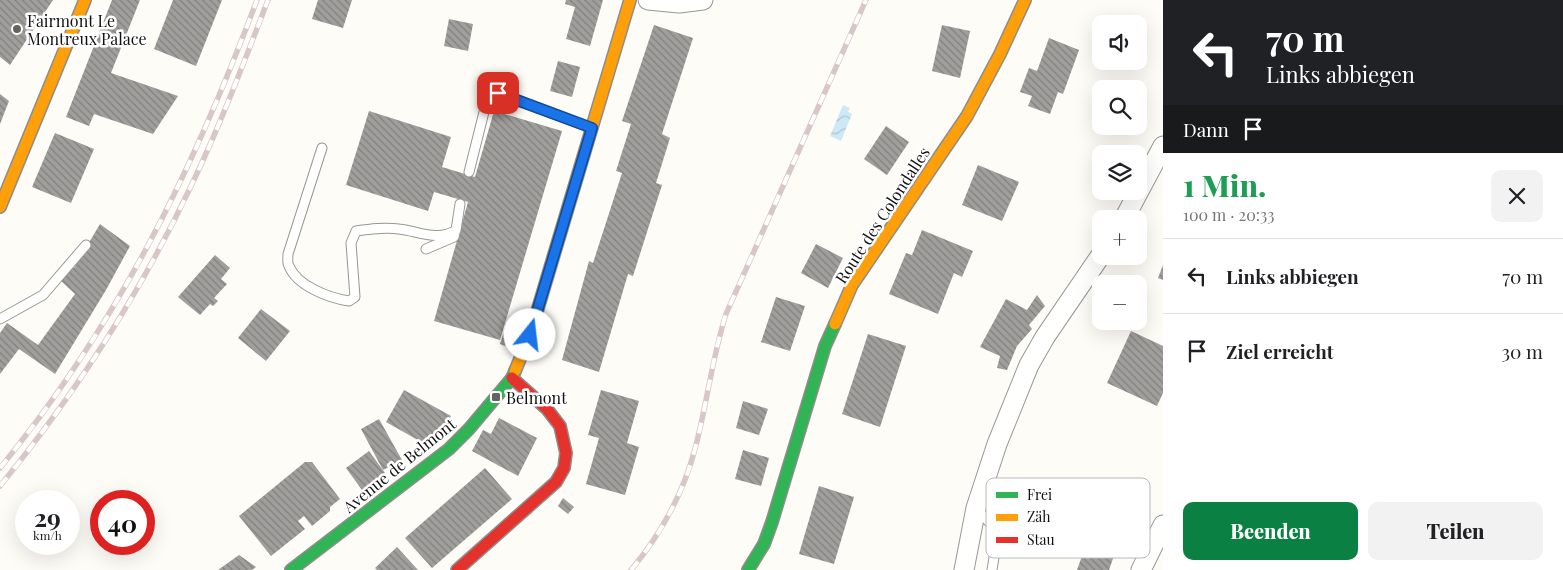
<!DOCTYPE html>
<html lang="de">
<head>
<meta charset="utf-8">
<style>
	:root { --surface:#fff; --page:#f2f2f2; --text:#202124; --muted:#757577; --line:#e0e0e0; --accent:#0b8043 }
	body { margin:0; font-family:"Playfair Display",serif; background:var(--page); color:var(--text); height:100vh; display:flex; flex-direction:column; font-size:19px; white-space:nowrap }
	* { box-sizing:border-box; margin:0 }
	p { font-size:16px; color:var(--muted) }
	.icon { flex:none; width:28px; height:28px; fill:none; stroke:currentColor; stroke-width:2; stroke-linecap:round; stroke-linejoin:round }
	.map { position:relative; flex:1; overflow:hidden }
	.details { display:flex; flex-direction:column; background:var(--surface); width:400px }
	.details>* { flex:none }
	.banner { background:#202124; color:#fff; overflow:hidden }
	.fabs { position:absolute; left:1092px; top:15px; display:grid; gap:10px }
	.fabs a { display:grid; place-items:center; width:55px; height:55px; border-radius:10px; background:var(--surface); box-shadow:0 5px 20px #0002; font-size:25px }
	.speed { position:absolute; left:15px; top:490px; display:flex; gap:10px; font-size:25px; font-weight:700; text-align:center }
	.speed>* { display:grid; place-content:center; width:65px; height:65px; border-radius:50%; background:var(--surface); box-shadow:0 5px 20px #0002; line-height:1 }
	.speed small { font-size:12px; font-weight:400 }
	.speed .limit { border:8px solid #d22; background:#fff; color:#111 }
	.pin { position:absolute; display:grid; place-items:center; width:42px; height:42px; color:#fff; margin:-21px; border-radius:10px; box-shadow:0 2px 8px #0006 }
	.me { position:absolute; width:55px; margin:-28px; rotate:16deg; stroke-linejoin:round; filter:drop-shadow(0 0 4px #0008) }
	.turn { display:flex; align-items:center; gap:18px; height:105px; padding:0 20px; font-size:22px }
	.turn .icon { width:65px; height:65px; stroke-width:2.5 }
	.turn b { display:block; font-size:35px; line-height:42px }
	.then { display:flex; align-items:center; height:48px; padding:0 20px; background:#0003; gap:10px; font-size:19px }
	.round { display:grid; place-items:center; flex:none; width:52px; height:52px; border-radius:10px; background:var(--page) }
	.overview { display:flex; align-items:center; justify-content:space-between; height:85px; padding:0 20px }
	h1 { font-size:30px; font-weight:800; line-height:38px; color:#1e9e55 }
	.cta { display:flex; gap:10px; margin-top:auto; padding:10px 20px }
	.cta a { flex:1; height:58px; border-radius:10px; background:var(--accent); color:#fff; font-size:20px; font-weight:800; line-height:58px; text-align:center }
	.cta a+a { background:var(--page); color:var(--text) }
	ul { padding:0; list-style:none }
	li { display:flex; align-items:center; gap:15px; height:75px; padding:0 20px; border-top:1px solid var(--line) }
	li div { flex:1 }
	li b { display:block; font-size:19px }
	li em { font-style:normal }
	main { display:flex; flex:1; min-height:0 }
	.map>svg:first-child { display:block }
</style>
</head>
<body>
<main>
<div class="map">
<svg width="1163" height="570" viewBox="0 0 1163 570">
	<defs>
		<pattern id="water-waves" width="16" height="10" patternUnits="userSpaceOnUse" patternTransform="scale(1.25)"><rect width="16" height="10" fill="#cde8f7"/><path d="M0 5q4-4 8 0t8 0" fill="none" stroke="#afc6d3"/></pattern>
		<pattern id="building-back-hatch" width="6" height="6" patternUnits="userSpaceOnUse" patternTransform="scale(1.25)"><rect width="6" height="6" fill="#a19f9c"/><path d="M-1 5l2 2M0 0l6 6M5-1l2 2" fill="none" stroke="#82807e"/></pattern>
	</defs>
	<rect width="100%" height="100%" fill="#fdfcf7"/>
	<polygon fill="url(#water-waves)" points="843,105 850,108 848,112 852,114 841,141 830,136"/>
	<g fill="url(#building-back-hatch)">
		<polygon points="0,0 53,0 10,65 0,57"/>
		<polygon points="112,0 140,0 111,73 178,96 153,134 94,114 89,126 66,117"/>
		<polygon points="173,0 222,0 196,66 154,49"/>
		<polygon points="318,0 352,0 343,28 312,19"/>
		<polygon points="566,0 603,0 590,46 566,39 575,7 565,4"/>
		<polygon points="449,19 473,24 468,51 444,46"/>
		<polygon points="654,25 693,38 662,134 670,138 656,183 662,185 633,276 628,274 599,372 562,360 589,261 593,263 622,173 616,171 631,124 622,121"/>
		<polygon points="942,25 970,31 960,78 932,71"/>
		<polygon points="1049,38 1079,50 1063,94 1058,92 1050,114 1028,106 1032,96 1020,92 1029,68 1037,71"/>
		<polygon points="558,61 580,67 572,97 550,91"/>
		<polygon points="0,94 9,101 0,124"/>
		<polygon points="369,111 451,137 442,167 475,177 494,111 562,131 500,340 434,321 468,202 434,192 428,211 346,185"/>
		<polygon points="886,126 909,142 887,175 864,159"/>
		<polygon points="55,133 94,149 71,203 32,187"/>
		<polygon points="978,165 1019,182 1002,221 962,205"/>
		<polygon points="100,224 130,246 106,290 55,374 19,349 0,374 0,333 7,323 38,345 75,294 61,281 70,268 74,268"/>
		<polygon points="922,230 973,251 962,277 954,273 938,314 889,294 906,253 912,255"/>
		<polygon points="816,244 843,258 828,288 801,273"/>
		<polygon points="215,255 230,268 221,279 227,284 214,298 218,301 213,306 210,304 200,315 178,297"/>
		<polygon points="1163,265 1163,280 1158,278"/>
		<polygon points="1037,295 1045,306 1029,325 1032,329 1017,346 1007,370 997,368 1000,356 980,347 1006,299 1027,310"/>
		<polygon points="776,297 805,306 790,351 761,342"/>
		<polygon points="261,309 290,331 266,361 238,338"/>
		<polygon points="1131,331 1163,346 1163,393 1157,406 1107,383"/>
		<polygon points="504,332 509,333 505,346 500,344"/>
		<polygon points="868,334 906,346 880,427 842,414"/>
		<polygon points="404,390 451,416 432,448 386,422"/>
		<polygon points="601,390 639,401 627,443 639,447 625,495 586,484 599,438 588,435"/>
		<polygon points="743,401 768,409 759,435 736,428"/>
		<polygon points="499,418 537,438 518,476 472,451 483,430 491,434"/>
		<polygon points="379,419 402,460 383,470 361,429"/>
		<polygon points="743,450 769,458 761,486 735,479"/>
		<polygon points="369,451 385,473 362,490 346,468"/>
		<polygon points="305,462 312,462 340,499 330,507 330,511 312,526 304,516 298,521 305,529 271,556 239,516"/>
		<polygon points="485,468 512,499 432,568 405,538"/>
		<polygon points="819,486 854,497 834,564 799,554"/>
		<polygon points="563,498 574,507 568,514 558,506"/>
		<polygon points="1095,542 1116,550 1109,570 1077,570 1083,553 1089,555"/>
		<polygon points="397,547 418,570 377,570 375,568"/>
		<polygon points="239,555 256,567 252,570 218,570"/>
	</g>
	<g fill="none" stroke-linecap="round" stroke-linejoin="round">
		<g stroke="#979795" stroke-width="11">
			<g id="lane">
				<path d="M 322,148 L 288,254 C 288,258 287,263 289,266 C 297,286 329,298 349,301 L 355,297 L 351,243 L 356,231 C 370,229 384,227 399,229 C 418,231 438,242 456,230 L 460,204"/>
				<polyline points="469,172 488,96 498,93 589,127"/>
				<polyline points="426,249 454,237 455,233"/>
				<polyline points="0,319 43,295 86,245"/>
				<polyline points="977,509 998,532 992,570"/>
			</g>
		</g>
		<g stroke="#979795" stroke-width="21">
			<g id="street">
				<polyline points="648,0 679,3 703,0"/>
				<polyline points="1124,219 1163,146"/>
				<polyline points="964,570 976,508 997,444 1029,365 1045,337 1101,255"/>
				<polyline points="1141,570 1163,525"/>
			</g>
		</g>
		<g stroke="#8e8d8b" stroke-width="14">
			<g id="fast">
				<polyline points="291,570 449,449 469,429 512,378 515,371"/>
				<polyline points="748,570 764,544 772,522 825,346 835,324"/>
			</g>
		</g>
		<g stroke="#8e8d8b" stroke-width="14">
			<g id="slow">
				<polyline points="0,207 85,0"/>
				<polyline points="835,324 852,285 967,116 1000,54 1025,0"/>
				<polyline points="515,371 530,335 630,0"/>
			</g>
		</g>
		<g stroke="#8e8d8b" stroke-width="14">
			<polyline id="jam" points="457,570 556,482 564,468 566,453 560,426 547,409 512,378"/>
		</g>
		<use href="#lane" stroke="#fffffe" stroke-width="9"/>
		<use href="#street" stroke="#fffffe" stroke-width="19"/>
		<use href="#fast" stroke="#30b455" stroke-width="11"/>
		<use href="#slow" stroke="#ff9f0a" stroke-width="11"/>
		<use href="#jam" stroke="#e5322d" stroke-width="11"/>
		<g stroke="#d9c6c7" stroke-width="5.5">
			<g id="rail">
				<path d="M 0,468 C 117,325 192,173 257,0"/>
				<path d="M 0,486 C 76,393 140,294 191,186 C 220,126 244,62 268,0"/>
				<path d="M 631,570 C 661,534 683,494 695,449 C 707,404 712,358 726,314 L 866,0"/>
			</g>
		</g>
		<use href="#rail" stroke="#fff" stroke-width="4" stroke-dasharray="11" stroke-linecap="butt"/>
	</g>
	<g fill="none" stroke-linecap="round" stroke-linejoin="round">
		<g stroke="#114b97" stroke-width="12">
			<polyline id="route" points="498,93 592,128 530,335"/>
		</g>
		<use href="#route" stroke="#1a73e8" stroke-width="9"/>
	</g>
	<g fill="#646362" stroke="#fff" stroke-width="2">
		<circle cx="17" cy="29" r="5"/>
		<rect x="491" y="392" width="10" height="10" rx="2.5"/>
	</g>
	<g text-anchor="middle" dominant-baseline="central" stroke-width="5" stroke-linejoin="round" paint-order="stroke">
		<g font-size="16" fill="#111" stroke="#fff" text-anchor="start">
			<text x="27" y="20">Fairmont Le<tspan x="27" dy="18">Montreux Palace</tspan></text>
			<text x="506" y="397">Belmont</text>
		</g>
		<g font-size="16" fill="#111" stroke="#fff">
			<text transform="translate(882 215) rotate(-57)">Route des Colondalles</text>
			<text transform="translate(399 465) rotate(-39)">Avenue de Belmont</text>
		</g>
	</g>
	<rect x="986" y="478" width="164" height="80" rx="8" fill="#fff" stroke="#b8b8b8" stroke-width="1"/>
	<rect x="996" y="492" width="22" height="6" fill="#30b455"/>
	<rect x="996" y="514" width="22" height="7" fill="#ff9f0a"/>
	<rect x="996" y="537" width="22" height="6" fill="#e5322d"/>
	<g font-size="14" fill="#111">
		<text x="1027" y="500">Frei</text>
		<text x="1027" y="522">Zäh</text>
		<text x="1027" y="545">Stau</text>
	</g>
</svg>
<div class="fabs">
<a><svg class="icon" aria-label="sound" viewBox="0 0 24 24"><path d="M4 9h4l5-4v14l-5-4H4zM17 9q2 3 0 6"/></svg></a>
<a><svg class="icon" aria-label="search" viewBox="0 0 24 24"><circle cx="10" cy="10" r="6"/><path d="M15 15l6 6"/></svg></a>
<a><svg class="icon" aria-label="layers" viewBox="0 0 24 24"><path d="M12 4l9 5-9 5-9-5zM3 14l9 5 9-5"/></svg></a>
<a>+</a>
<a>−</a>
</div>
<div class="speed"><div>29<small>km/h</small></div><div class="limit">40</div></div>
<div class="pin" style="left:498px;top:93px;background:#d93025"><svg class="icon" aria-label="arrive" viewBox="0 0 24 24"><path d="M6 21V4h12l-3 4 3 4H6"/></svg></div>
<svg class="me" style="left:530px;top:335px" viewBox="-20 -20 40 40"><circle r="19" fill="#fff"/><path d="M0-13L10 11 0 6-10 11z" fill="#1a73e8"/></svg>
</div>
<section class="details">
<div class="banner">
<div class="turn"><svg class="icon" aria-label="left" viewBox="0 0 24 24"><path d="M17 20v-9H6M10 6l-5 5 5 5"/></svg><div><b>70 m</b>Links abbiegen</div></div>
<div class="then">Dann<svg class="icon" aria-label="arrive" viewBox="0 0 24 24"><path d="M6 21V4h12l-3 4 3 4H6"/></svg></div>
</div>
<div class="overview"><div><h1>1 Min.</h1><p>100 m · 20:33</p></div><a class="round"><svg class="icon" aria-label="close" viewBox="0 0 24 24"><path d="M6 6l12 12M18 6L6 18"/></svg></a></div>
<ul>
<li><svg class="icon" aria-label="left" viewBox="0 0 24 24"><path d="M17 20v-9H6M10 6l-5 5 5 5"/></svg><div><b>Links abbiegen</b></div><em>70 m</em></li>
<li><svg class="icon" aria-label="arrive" viewBox="0 0 24 24"><path d="M6 21V4h12l-3 4 3 4H6"/></svg><div><b>Ziel erreicht</b></div><em>30 m</em></li>
</ul>
<div class="cta"><a>Beenden</a><a>Teilen</a></div>
</section>
</main>
</body>
</html>
